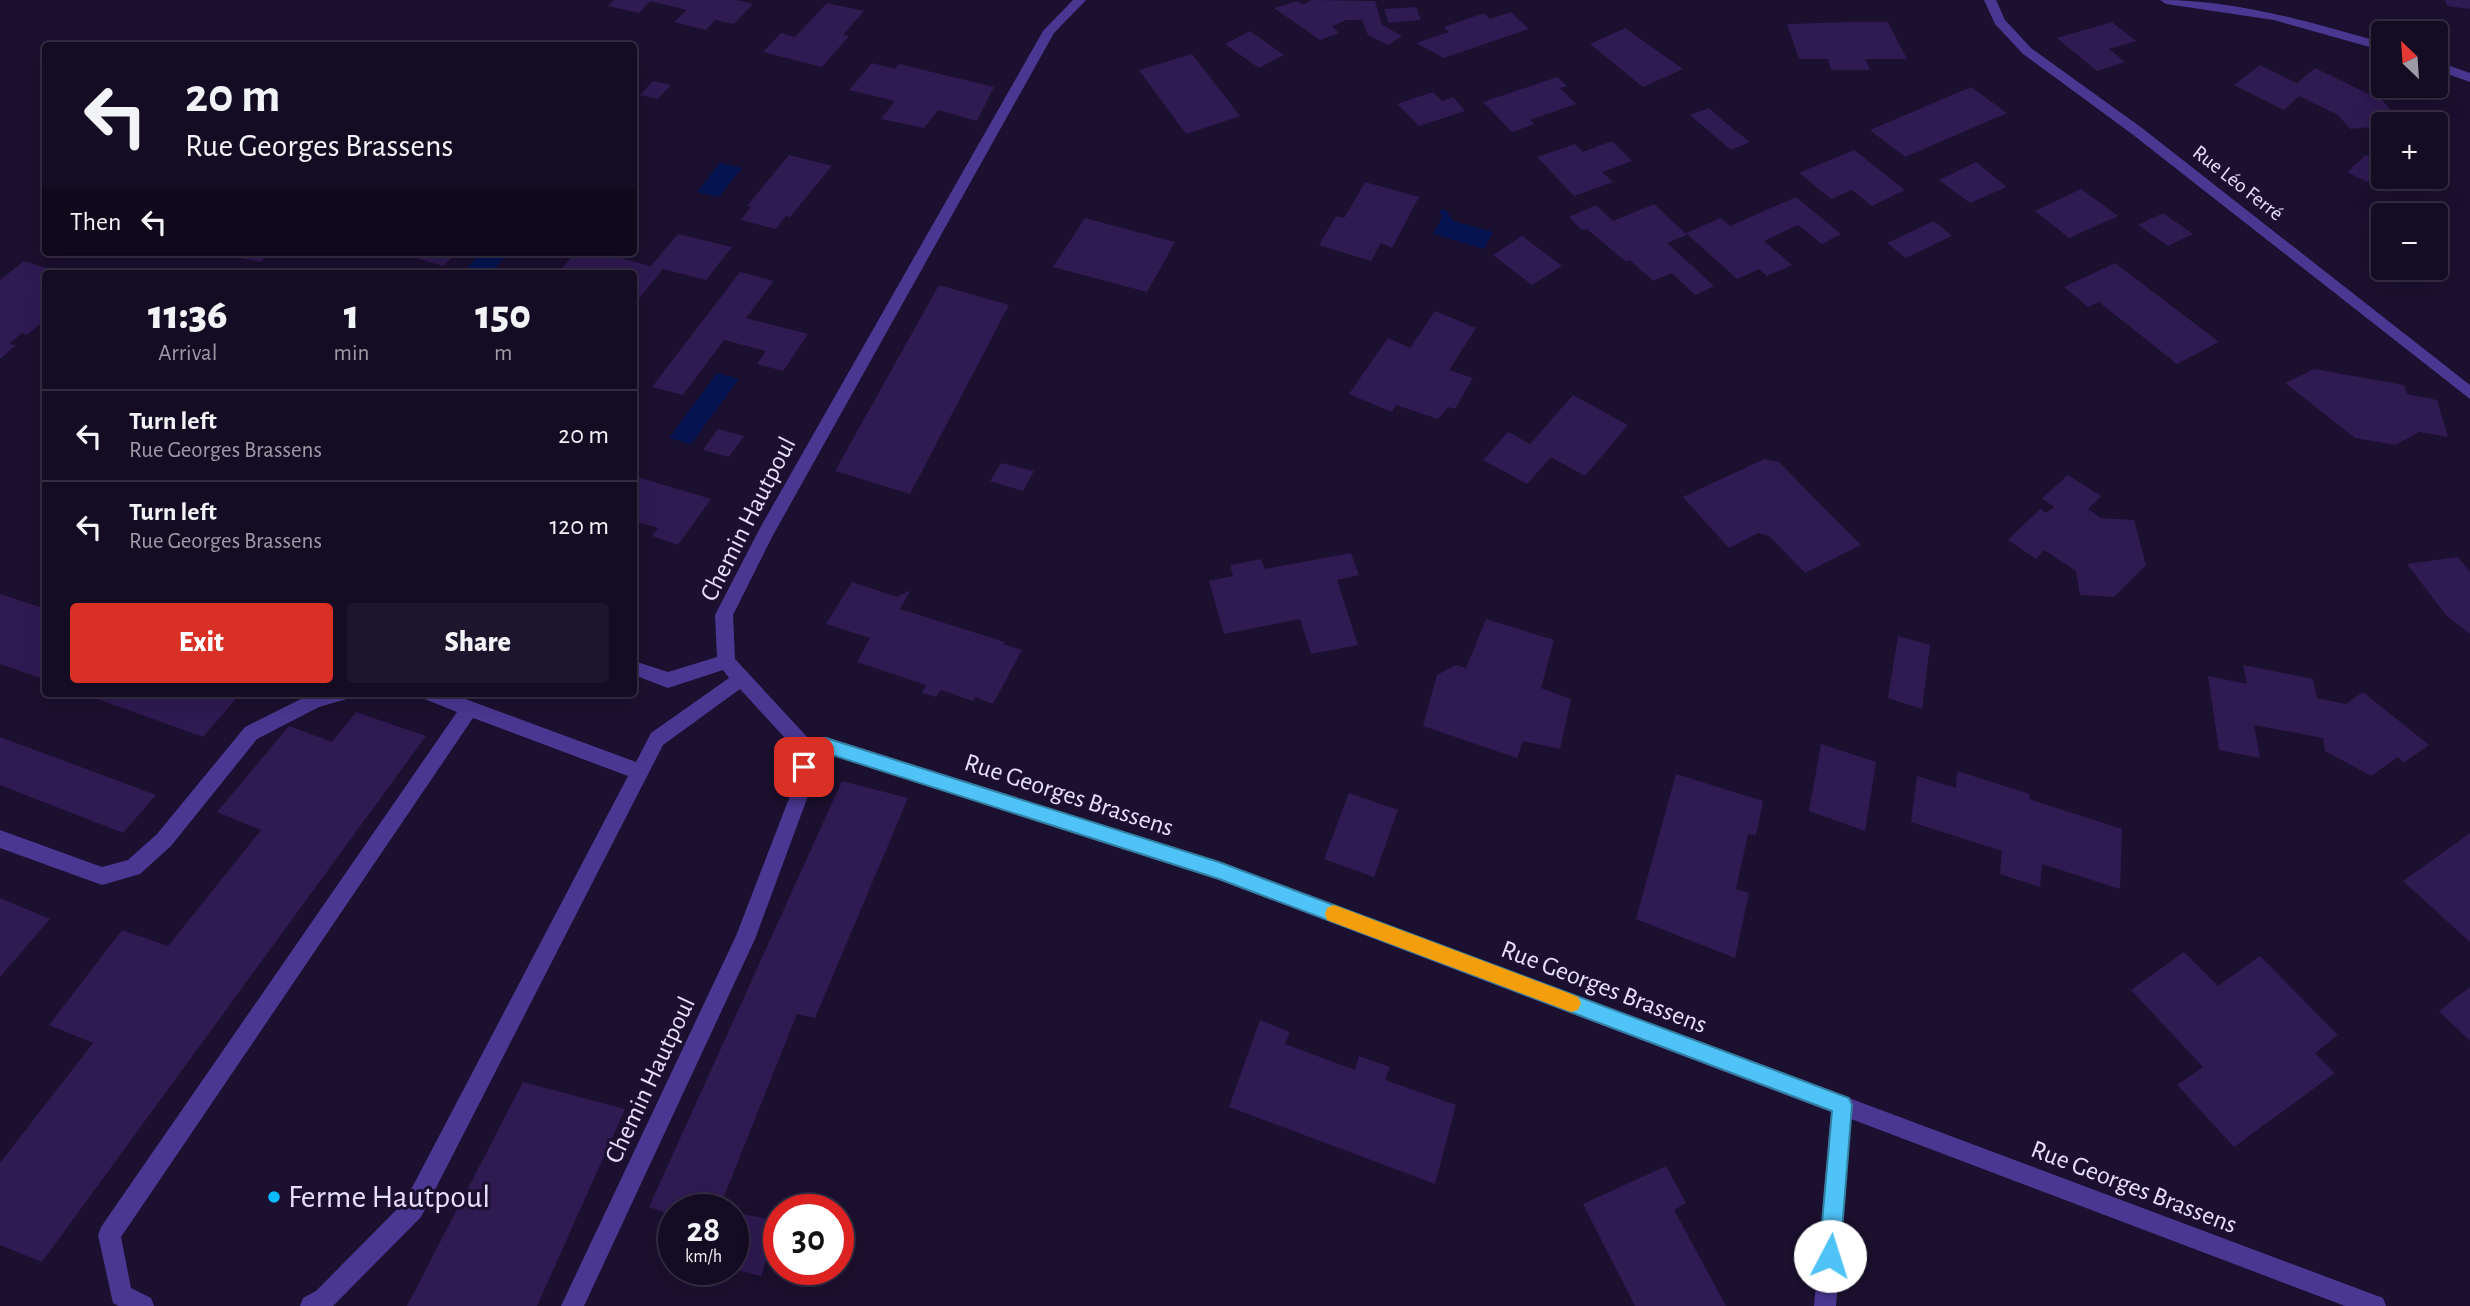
<!DOCTYPE html>
<html lang="en">
<head>
<meta charset="utf-8">
<style>
	:root { --surface:#140c23; --page:#1d152b; --text:#f1f3f6; --muted:#9d9ba6; --line:#332c41; --accent:#d93025 }
	body { margin:0; font-family:"Alegreya Sans",sans-serif; background:var(--page); color:var(--text); height:100vh; display:flex; flex-direction:column; font-size:26px; white-space:nowrap }
	* { box-sizing:border-box; margin:0 }
	p { font-size:23px; color:var(--muted) }
	.icon { flex:none; width:38px; height:38px; fill:none; stroke:currentColor; stroke-width:2; stroke-linecap:round; stroke-linejoin:round }
	.map { position:relative; flex:1; overflow:hidden }
	.sheet { position:absolute; left:42px; top:270px; width:595px; height:427px; display:flex; flex-direction:column; background:var(--surface); border-radius:7px; box-shadow:0 7px 28px #0002,0 0 0 2px var(--line) }
	.sheet>* { flex:none }
	.guide { position:absolute; left:42px; top:42px; width:595px; height:214px; border-radius:7px; box-shadow:0 7px 28px #0002,0 0 0 2px var(--line); background:#140c23; color:var(--text); overflow:hidden }
	.needle { width:46px; rotate:335deg }
	.buttons { position:absolute; left:2371px; top:21px; display:grid; gap:14px }
	.buttons a { display:grid; place-items:center; width:77px; height:77px; border-radius:7px; background:var(--surface); box-shadow:0 7px 28px #0002,0 0 0 2px var(--line); font-size:35px }
	.speed { position:absolute; left:658px; top:1194px; display:flex; gap:14px; font-size:35px; font-weight:700; text-align:center }
	.speed>* { display:grid; place-content:center; width:91px; height:91px; border-radius:50%; background:var(--surface); box-shadow:0 7px 28px #0002,0 0 0 2px var(--line); line-height:1 }
	.speed small { font-size:18px; font-weight:400 }
	.speed .limit { border:10px solid #d22; background:#fff; color:#111 }
	.pin { position:absolute; display:grid; place-items:center; width:60px; height:60px; color:#fff; margin:-30px; border-radius:14px; box-shadow:0 4px 10px #0006 }
	.me { position:absolute; width:77px; margin:-38px; rotate:5deg; stroke-linejoin:round; filter:drop-shadow(0 0 5px #0008) }
	.turn { display:flex; align-items:center; gap:24px; height:147px; padding:0 28px; font-size:32px }
	.turn .icon { width:91px; height:91px; stroke-width:2.5 }
	.turn b { display:block; font-size:49px; line-height:60px }
	.then { display:flex; align-items:center; height:66px; padding:0 28px; background:#0003; gap:14px; font-size:26px }
	.eta { display:flex; justify-content:space-evenly; align-items:center; height:119px; text-align:center }
	.eta b { font-size:42px; font-weight:800; line-height:49px }
	.primary-button { display:flex; gap:14px; margin-top:auto; padding:14px 28px }
	.primary-button a { flex:1; height:80px; border-radius:7px; background:var(--accent); color:#fff; font-size:28px; font-weight:800; line-height:80px; text-align:center }
	.primary-button a+a { background:var(--page); color:var(--text) }
	ul { padding:0; list-style:none }
	li { display:flex; align-items:center; gap:21px; height:91px; padding:0 28px; border-top:2px solid var(--line) }
	li div { flex:1 }
	li b { display:block; font-size:26px }
	li em { font-style:normal }
	.map>svg:first-child { display:block }
</style>
</head>
<body>
<div class="map">
<svg width="2470" height="1306" viewBox="0 0 2470 1306">
	<rect width="100%" height="100%" fill="#1b102f"/>
	<g fill="#061552">
		<polygon points="720,163 742,168 719,197 697,192"/>
		<polygon points="1439,210 1446,210 1453,221 1493,232 1484,249 1433,234 1442,218"/>
		<polygon points="482,252 506,256 490,273 462,273"/>
		<polygon points="717,373 739,379 691,444 669,438"/>
	</g>
	<g fill="#2f1a52">
		<polygon points="614,0 737,0 753,4 734,24 715,20 706,30 674,22 687,10 650,1 639,13 608,6"/>
		<polygon points="1312,0 1375,1 1382,25 1402,36 1388,45 1368,35 1362,20 1347,20 1332,26 1339,33 1320,40 1274,8 1298,1 1302,5"/>
		<polygon points="2445,0 2470,0 2470,9 2447,6"/>
		<polygon points="827,3 864,11 843,35 849,36 822,67 763,52 781,33 795,37"/>
		<polygon points="1416,7 1421,20 1389,23 1384,9"/>
		<polygon points="1511,12 1529,29 1444,58 1416,43 1449,32 1444,27 1484,13 1490,19"/>
		<polygon points="1851,22 1888,22 1907,59 1865,59 1870,70 1831,70 1828,59 1799,59 1787,24"/>
		<polygon points="2112,22 2136,41 2109,49 2125,62 2097,71 2057,38"/>
		<polygon points="1625,28 1683,69 1643,87 1590,44"/>
		<polygon points="1250,31 1284,55 1259,68 1225,44"/>
		<polygon points="1192,54 1240,116 1186,134 1139,70"/>
		<polygon points="872,63 895,69 899,64 994,87 977,121 938,110 924,128 881,119 895,101 849,90"/>
		<polygon points="2260,65 2297,83 2315,68 2383,101 2403,124 2350,129 2338,115 2299,96 2284,110 2234,85"/>
		<polygon points="1557,77 1567,86 1560,88 1576,104 1530,120 1535,124 1512,132 1483,102"/>
		<polygon points="653,81 671,85 658,99 640,95"/>
		<polygon points="1971,87 2007,113 1905,157 1870,130"/>
		<polygon points="1433,92 1442,101 1453,97 1465,111 1419,126 1397,104"/>
		<polygon points="1709,108 1732,128 1750,142 1731,150 1690,115"/>
		<polygon points="1612,141 1632,161 1602,172 1613,182 1574,196 1537,157 1575,144 1583,152"/>
		<polygon points="1854,150 1905,190 1872,206 1852,190 1831,199 1799,173"/>
		<polygon points="789,155 832,166 790,217 786,216 776,229 741,220 751,207 747,206"/>
		<polygon points="2366,155 2384,163 2384,168 2367,182 2347,172"/>
		<polygon points="1976,162 2007,187 1970,203 1939,180"/>
		<polygon points="1365,182 1419,197 1392,248 1381,243 1371,261 1319,245 1336,216 1344,218"/>
		<polygon points="2081,189 2118,216 2069,238 2035,211"/>
		<polygon points="1796,197 1841,234 1822,244 1798,225 1764,241 1792,265 1767,276 1759,269 1737,279 1686,233 1721,218 1730,226"/>
		<polygon points="1654,204 1687,235 1667,243 1714,286 1695,295 1672,273 1653,281 1630,260 1626,262 1587,229 1582,230 1569,217 1596,205 1613,221"/>
		<polygon points="2163,213 2193,234 2168,246 2138,225"/>
		<polygon points="1085,218 1175,242 1147,292 1053,267"/>
		<polygon points="1934,221 1952,236 1906,258 1887,243"/>
		<polygon points="678,234 732,247 706,280 663,269 634,305 634,273 558,273 576,252 597,252 651,266"/>
		<polygon points="1522,236 1562,266 1532,285 1493,255"/>
		<polygon points="221,252 271,252 261,262 219,254"/>
		<polygon points="414,252 457,252 443,266 410,256"/>
		<polygon points="24,261 61,273 46,273 46,319 27,335 22,333 9,344 16,345 0,359 0,280"/>
		<polygon points="2115,263 2219,342 2177,364 2099,302 2088,307 2064,287"/>
		<polygon points="740,272 774,281 746,318 808,334 783,371 757,364 766,351 724,340 683,395 652,387"/>
		<polygon points="939,285 1009,305 910,494 835,471"/>
		<polygon points="1435,311 1476,328 1449,370 1473,378 1455,409 1448,407 1438,419 1396,405 1392,412 1349,394 1388,338 1410,348"/>
		<polygon points="2314,369 2404,385 2407,394 2437,400 2448,437 2419,432 2395,445 2355,438 2285,383"/>
		<polygon points="1573,395 1628,425 1585,476 1551,457 1527,484 1483,460 1508,432 1530,444"/>
		<polygon points="718,429 744,436 729,457 703,450"/>
		<polygon points="1764,459 1779,462 1861,545 1805,573 1769,536 1758,533 1729,548 1683,497"/>
		<polygon points="1001,463 1034,471 1023,491 990,481"/>
		<polygon points="2068,475 2101,496 2088,509 2101,518 2134,520 2146,565 2114,597 2080,595 2076,571 2044,550 2036,559 2008,540 2040,509 2046,513 2054,507 2042,498"/>
		<polygon points="634,476 711,499 678,545 652,536 658,528 634,521"/>
		<polygon points="1351,553 1359,575 1337,580 1358,645 1311,654 1300,619 1224,634 1209,581 1233,576 1230,565 1261,559 1265,569"/>
		<polygon points="2458,557 2470,572 2470,634 2446,615 2407,564"/>
		<polygon points="852,582 897,597 911,590 900,609 1005,642 1003,644 1022,650 993,704 975,697 973,701 941,690 936,697 922,693 926,685 857,662 870,638 826,624"/>
		<polygon points="0,594 46,609 46,680 0,664"/>
		<polygon points="1486,619 1554,640 1541,688 1571,699 1560,749 1523,741 1517,758 1423,726 1437,675 1456,665 1466,668"/>
		<polygon points="1898,636 1930,645 1922,709 1888,698"/>
		<polygon points="2243,665 2313,679 2317,698 2346,704 2363,692 2429,745 2403,763 2398,757 2371,776 2325,751 2323,738 2254,725 2260,758 2219,750 2208,676 2247,684"/>
		<polygon points="81,693 241,693 203,737"/>
		<polygon points="356,712 426,736 42,1262 0,1245 0,1163 93,1043 49,1025 122,930 168,946 261,830 217,812 289,726 332,742"/>
		<polygon points="0,737 156,795 123,833 0,785"/>
		<polygon points="1821,744 1876,762 1865,831 1809,811"/>
		<polygon points="1957,771 2030,794 2029,799 2122,829 2120,889 2042,864 2040,887 2000,874 2002,851 1911,822 1917,776 1956,788"/>
		<polygon points="1676,774 1763,801 1756,835 1748,834 1736,889 1749,893 1735,958 1636,919"/>
		<polygon points="842,781 908,798 815,1018 797,1014 719,1209 674,1209 674,1216 649,1207"/>
		<polygon points="1349,793 1398,810 1374,877 1324,859"/>
		<polygon points="2470,833 2470,942 2403,881"/>
		<polygon points="0,898 50,919 0,977"/>
		<polygon points="2184,952 2218,986 2260,956 2338,1035 2315,1053 2335,1073 2234,1147 2177,1085 2203,1067 2131,990"/>
		<polygon points="2470,987 2470,1041 2439,1011"/>
		<polygon points="1260,1020 1290,1032 1285,1044 1355,1070 1359,1056 1390,1067 1385,1080 1456,1105 1435,1184 1229,1107"/>
		<polygon points="523,1082 625,1109 537,1306 407,1306"/>
		<polygon points="1666,1166 1686,1203 1674,1210 1726,1306 1635,1306 1583,1204"/>
		<polygon points="742,1214 779,1221 761,1276 733,1269 733,1238"/>
	</g>
	<g fill="none" stroke-linecap="round" stroke-linejoin="round">
		<g fill="#4a3792" fill-rule="evenodd">
			<polygon points="1073,0 1086,0 1054,33 772,537 733,615 735,659 809,739 826,737 1219,862 2375,1295 2383,1298 2386,1306 2345,1306 1851,1119 1836,1306 1814,1306 1831,1112 1219,880 826,753 814,754 811,788 755,939 584,1306 561,1306 736,936 793,788 796,750 740,689 663,745 421,1217 333,1306 300,1306 303,1298 316,1291 405,1201 628,776 473,718 121,1237 131,1288 151,1298 154,1306 119,1306 113,1303 98,1235 101,1227 457,712 422,698 419,693 449,693 636,762 651,733 729,678 723,670 668,688 634,675 634,661 668,672 717,657 715,615 760,528 1043,31"/>
			<polygon points="1984,0 1996,0 2005,20 2031,48 2142,128 2470,385 2470,399 2132,134 2023,54 1995,24"/>
			<path d="M 2160,0 C 2237,0 2310,22 2384,43 L 2384,51 L 2274,20 L 2166,4 Z"/>
			<polygon points="2436,61 2470,73 2470,82 2436,70"/>
			<polygon points="313,693 353,693 350,698 319,707 257,739 171,846 140,874 102,885 0,848 0,830 102,867 128,860 157,834 245,727"/>
		</g>
	</g>
	<polygon fill="#4fc3f7" stroke="#337fa1" stroke-width="2" points="826,738 1219,862 1849,1098 1852,1105 1840,1256 1837,1263 1830,1266 1822,1263 1819,1256 1832,1111 1219,879 826,753 813,754 810,773 804,775 798,773 795,767 799,742"/>
	<polygon fill="#f59e0b" points="1334,905 1571,994 1578,997 1581,1003 1578,1010 1571,1012 1327,920 1325,914 1327,908"/>
	<circle fill="#0abcff" stroke="#1b102f" stroke-width="2.5" cx="274" cy="1197" r="7"/>
	<g text-anchor="middle" dominant-baseline="central" stroke-width="6" stroke-linejoin="round" paint-order="stroke">
		<g font-size="21" fill="#e8deff" stroke="#1b102f">
			<text transform="translate(2238 183) rotate(38)">Rue Léo Ferré</text>
		</g>
		<g font-size="26" fill="#e8deff" stroke="#1b102f">
			<text transform="translate(748 519) rotate(-63)">Chemin Hautpoul</text>
			<text transform="translate(1069 795) rotate(18)">Rue Georges Brassens</text>
			<text transform="translate(1604 987) rotate(21)">Rue Georges Brassens</text>
			<text transform="translate(650 1080) rotate(-65)">Chemin Hautpoul</text>
			<text transform="translate(2134 1187) rotate(21)">Rue Georges Brassens</text>
		</g>
		<g font-size="32" fill="#e8deff" stroke="#1b102f" text-anchor="start">
			<text x="288" y="1197">Ferme Hautpoul</text>
		</g>
	</g>
</svg>
<div class="buttons">
<a><svg class="needle" viewBox="-14 -14 28 28"><path d="M0-13l5 13h-10z" fill="#e53935"/><path d="M0 13l5-13h-10z" fill="#9d9ba6"/></svg></a>
<a>+</a>
<a>−</a>
</div>
<div class="speed"><div>28<small>km/h</small></div><div class="limit">30</div></div>
<div class="pin" style="left:804px;top:767px;background:#d93025"><svg class="icon" aria-label="arrive" viewBox="0 0 24 24"><path d="M6 21V4h12l-3 4 3 4H6"/></svg></div>
<svg class="me" style="left:1830px;top:1256px" viewBox="-20 -20 40 40"><circle r="19" fill="#fff"/><path d="M0-13L10 11 0 6-10 11z" fill="#4fc3f7"/></svg>
<div class="guide">
<div class="turn"><svg class="icon" aria-label="left" viewBox="0 0 24 24"><path d="M17 20v-9H6M10 6l-5 5 5 5"/></svg><div><b>20 m</b>Rue Georges Brassens</div></div>
<div class="then">Then<svg class="icon" aria-label="left" viewBox="0 0 24 24"><path d="M17 20v-9H6M10 6l-5 5 5 5"/></svg></div>
</div>
<section class="sheet">
<div class="eta">
<div><b>11:36</b><p>Arrival</p></div>
<div><b>1</b><p>min</p></div>
<div><b>150</b><p>m</p></div>
</div>
<ul>
<li><svg class="icon" aria-label="left" viewBox="0 0 24 24"><path d="M17 20v-9H6M10 6l-5 5 5 5"/></svg><div><b>Turn left</b><p>Rue Georges Brassens</p></div><em>20 m</em></li>
<li><svg class="icon" aria-label="left" viewBox="0 0 24 24"><path d="M17 20v-9H6M10 6l-5 5 5 5"/></svg><div><b>Turn left</b><p>Rue Georges Brassens</p></div><em>120 m</em></li>
</ul>
<div class="primary-button"><a>Exit</a><a>Share</a></div>
</section>
</div>
</body>
</html>
